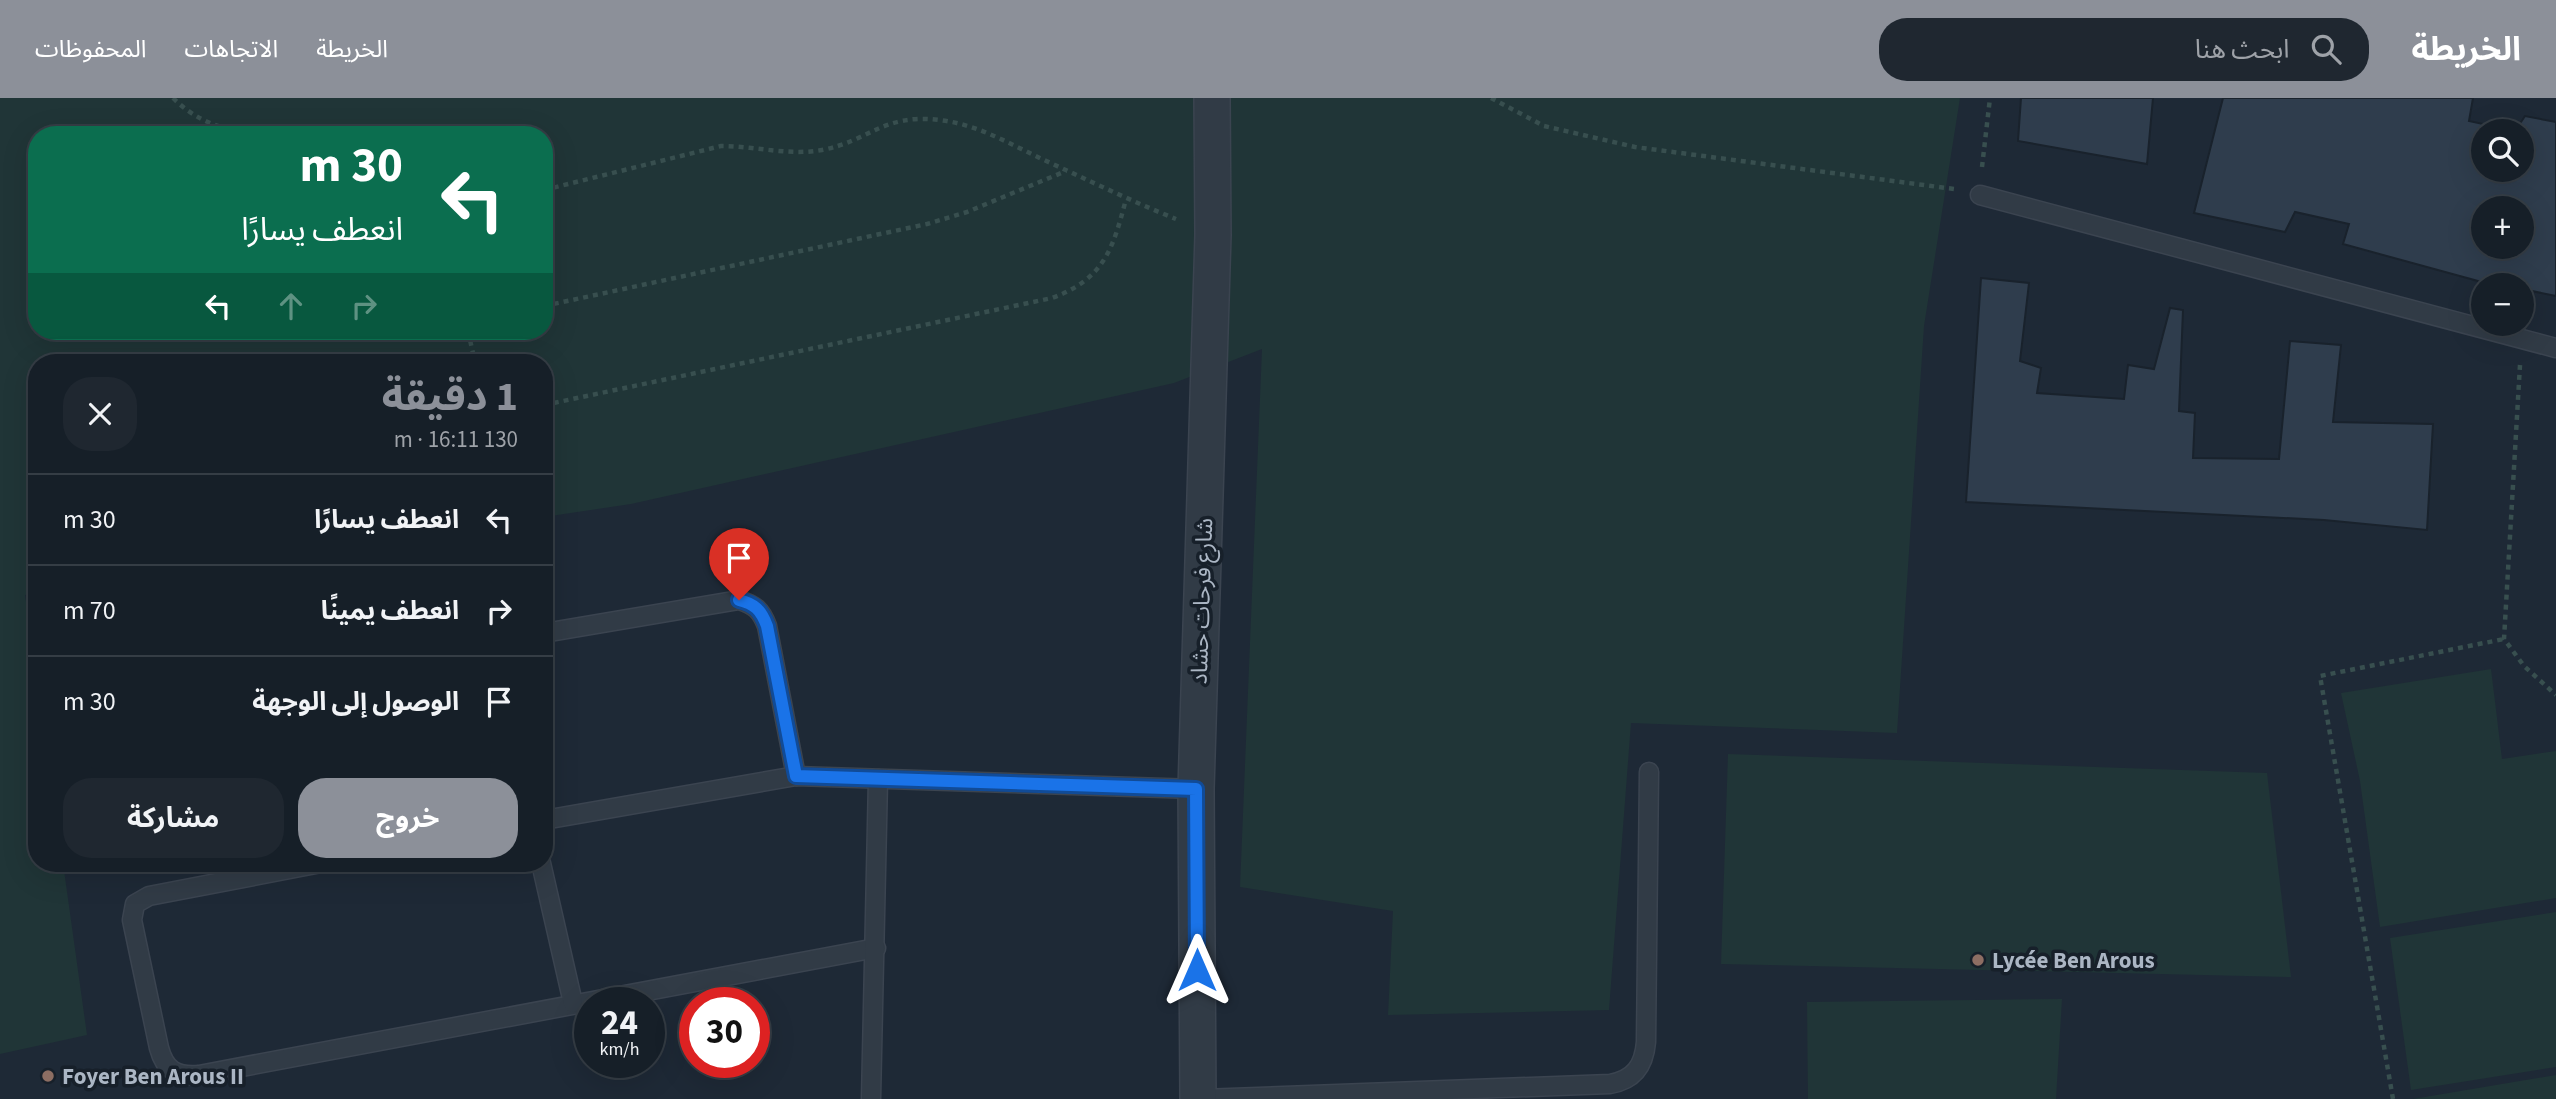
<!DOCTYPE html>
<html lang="ar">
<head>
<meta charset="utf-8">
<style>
	:root { --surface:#161f28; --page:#1f2730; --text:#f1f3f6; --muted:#9ea2a8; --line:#353d45; --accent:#8c9099 }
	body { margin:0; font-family:"Source Sans 3","Noto Sans Arabic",sans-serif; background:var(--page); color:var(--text); direction:rtl; height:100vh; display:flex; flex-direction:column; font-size:26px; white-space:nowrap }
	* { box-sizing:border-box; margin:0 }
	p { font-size:23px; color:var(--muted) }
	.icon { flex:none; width:38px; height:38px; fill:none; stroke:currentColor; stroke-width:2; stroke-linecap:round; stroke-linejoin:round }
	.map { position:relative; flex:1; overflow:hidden; direction:ltr }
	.side { position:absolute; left:28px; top:256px; width:525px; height:518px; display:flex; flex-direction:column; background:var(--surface); border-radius:28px; box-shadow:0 7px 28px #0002,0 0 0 2px var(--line); direction:rtl }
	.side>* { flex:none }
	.guide { position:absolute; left:28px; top:28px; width:525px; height:214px; border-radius:28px; box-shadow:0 7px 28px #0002,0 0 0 2px var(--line); direction:rtl; background:#0b6e4f; color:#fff; overflow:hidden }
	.buttons { position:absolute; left:2471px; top:21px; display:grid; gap:14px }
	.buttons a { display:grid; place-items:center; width:63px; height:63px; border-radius:50%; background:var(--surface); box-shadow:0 7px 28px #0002,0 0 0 2px var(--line); font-size:35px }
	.speed { position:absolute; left:574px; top:889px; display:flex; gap:14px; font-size:35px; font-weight:700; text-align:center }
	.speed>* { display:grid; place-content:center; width:91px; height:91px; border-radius:50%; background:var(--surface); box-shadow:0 7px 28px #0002,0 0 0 2px var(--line); line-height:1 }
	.speed small { font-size:18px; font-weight:400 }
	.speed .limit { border:10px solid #d22; background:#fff; color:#111 }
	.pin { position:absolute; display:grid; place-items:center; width:60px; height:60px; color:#fff; margin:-72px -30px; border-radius:50% 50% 50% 0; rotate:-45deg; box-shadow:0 0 7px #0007 }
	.pin .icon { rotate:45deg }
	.me { position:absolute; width:77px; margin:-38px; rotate:0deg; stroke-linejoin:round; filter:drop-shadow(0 0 5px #0008) }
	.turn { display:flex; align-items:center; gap:24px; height:147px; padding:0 35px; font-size:32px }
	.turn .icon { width:91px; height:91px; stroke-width:2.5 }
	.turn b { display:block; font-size:49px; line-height:60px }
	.lanes { display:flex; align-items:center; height:66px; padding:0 35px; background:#0003; justify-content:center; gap:35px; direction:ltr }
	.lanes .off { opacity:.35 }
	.round { display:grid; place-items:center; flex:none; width:74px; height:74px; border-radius:28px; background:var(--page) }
	.overview { display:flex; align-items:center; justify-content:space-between; height:119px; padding:0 35px }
	h1 { font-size:42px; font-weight:700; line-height:52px; color:var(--accent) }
	.action { display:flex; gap:14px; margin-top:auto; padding:14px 35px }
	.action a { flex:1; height:80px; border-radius:28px; background:var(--accent); color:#fff; font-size:28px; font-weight:700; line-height:80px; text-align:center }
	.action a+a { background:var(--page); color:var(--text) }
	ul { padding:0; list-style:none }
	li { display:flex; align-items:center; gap:21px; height:91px; padding:0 35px; border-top:2px solid var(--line) }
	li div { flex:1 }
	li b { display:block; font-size:26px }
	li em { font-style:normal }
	header { display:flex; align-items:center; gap:42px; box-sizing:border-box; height:98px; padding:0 35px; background:var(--accent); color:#fff }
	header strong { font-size:33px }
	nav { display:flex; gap:38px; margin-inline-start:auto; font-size:24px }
	.search { width:490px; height:63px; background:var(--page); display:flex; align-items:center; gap:18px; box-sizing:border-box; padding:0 24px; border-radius:28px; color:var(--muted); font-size:26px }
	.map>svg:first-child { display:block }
</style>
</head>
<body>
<header>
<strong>الخريطة</strong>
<div class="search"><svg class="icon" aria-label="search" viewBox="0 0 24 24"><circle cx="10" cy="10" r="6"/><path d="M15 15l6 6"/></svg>ابحث هنا</div>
<nav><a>الخريطة</a><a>الاتجاهات</a><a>المحفوظات</a></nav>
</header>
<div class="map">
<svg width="2556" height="1001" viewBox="0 0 2556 1001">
	<rect width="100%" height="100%" fill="#1e2936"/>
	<g fill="#203537" fill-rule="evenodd">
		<path d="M 0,0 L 1960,0 L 1924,228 L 1897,635 L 1631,625 L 1609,912 L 1388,917 L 1393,813 L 1240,789 L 1262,251 L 1174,285 L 631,406 L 544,419 L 544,264 L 37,264 L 37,495 L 25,497 L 37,580 L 37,765 L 63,765 L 87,937 L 0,956 ZM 37,37 L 544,37 L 544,233 L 37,233 Z"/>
		<polygon points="2491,571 2502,661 2556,653 2556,800 2380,829 2360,683 2341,595"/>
		<polygon points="1728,656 2267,675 2291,879 1721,866"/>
		<polygon points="2556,814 2556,969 2411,992 2390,840"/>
		<polygon points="2062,901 2056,1001 1808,1001 1807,904"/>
		<polygon points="2556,977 2556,1001 2413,1001"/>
	</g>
	<g fill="#2f3d4d" stroke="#19222c" stroke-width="2" fill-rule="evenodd">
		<polygon points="2021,0 2153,0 2147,66 2018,43"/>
		<path d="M 2223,0 L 2473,0 L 2469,23 L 2515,33 L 2525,18 L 2556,24 L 2556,198 L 2522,191 L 2522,187 L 2478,183 L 2343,146 L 2349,126 L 2295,114 L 2285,134 L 2194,115 ZM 2483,33 L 2522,33 L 2522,72 L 2483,72 ZM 2483,110 L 2522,110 L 2522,149 L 2483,149 Z"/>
		<polygon points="1981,180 2029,185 2020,263 2041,270 2037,295 2124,301 2128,267 2154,271 2170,210 2183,212 2179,313 2195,315 2193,360 2279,361 2290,243 2341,247 2333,324 2433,326 2427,432 2324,422 1966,404"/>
	</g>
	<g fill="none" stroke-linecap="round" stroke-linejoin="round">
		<g stroke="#3b4450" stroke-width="21">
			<g id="lane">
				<polyline points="1980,97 2556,250"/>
				<path d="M 544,535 L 739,502 C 755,507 761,512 767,528 L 796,678"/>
				<polyline points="544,722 796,678 1196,691"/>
				<path d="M 321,765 L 149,798 L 135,806 L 132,822 L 159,950 C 165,972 176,979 199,977 L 876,850"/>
				<polyline points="541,765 573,905"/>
				<polyline points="871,1001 878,681"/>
				<path d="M 1202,1001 L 1610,986 C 1634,982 1644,968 1646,944 L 1649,674"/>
			</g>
		</g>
		<g stroke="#3b4450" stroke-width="38">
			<polyline id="street" points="1198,1001 1196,691 1213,137 1212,0"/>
		</g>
		<g stroke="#384f4f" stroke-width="4.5" stroke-dasharray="5 5" stroke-linecap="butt">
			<path d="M 173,0 C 211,37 249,35 298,37"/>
			<polyline points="1491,0 1544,28 1635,49 1954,91"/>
			<polyline points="1982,69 1990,0"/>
			<path d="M 544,92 L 721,48 C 755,48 789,58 822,52 C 869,43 884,15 939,22 C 977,26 1010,46 1044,62 C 1088,82 1131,103 1176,121"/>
			<polyline points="544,208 927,126 967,114 1066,73"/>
			<polyline points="468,233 475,264"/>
			<polyline points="2520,267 2504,541 2524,568 2556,597"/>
			<path d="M 544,307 L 1052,200 C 1104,181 1113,151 1126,101"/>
			<polyline points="2393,1001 2320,578 2504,541"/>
		</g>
		<use href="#lane" stroke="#313b46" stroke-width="18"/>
		<use href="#street" stroke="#313b46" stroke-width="35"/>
	</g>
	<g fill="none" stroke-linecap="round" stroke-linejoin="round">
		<g stroke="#114b97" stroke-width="18">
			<path id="route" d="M 739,502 C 755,506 761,512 767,528 L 796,678 L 1196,691 L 1197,872"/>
		</g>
		<use href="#route" stroke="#1a73e8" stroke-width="12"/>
	</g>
	<g fill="#8d6e63" stroke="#17202a" stroke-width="2.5">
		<circle cx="1978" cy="862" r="7"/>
		<circle cx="48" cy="978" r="7"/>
	</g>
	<g text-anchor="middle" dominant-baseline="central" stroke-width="7" stroke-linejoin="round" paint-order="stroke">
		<g font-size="23" fill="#abb6c4" stroke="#17202a">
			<text transform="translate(1202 503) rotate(-88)">شارع فرحات حشاد</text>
		</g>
		<g font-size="23" font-weight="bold" fill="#abb6c4" stroke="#17202a" text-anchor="start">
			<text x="1992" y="862">Lycée Ben Arous</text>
			<text x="62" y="978">Foyer Ben Arous II</text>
		</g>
	</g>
</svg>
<div class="buttons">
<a><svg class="icon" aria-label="search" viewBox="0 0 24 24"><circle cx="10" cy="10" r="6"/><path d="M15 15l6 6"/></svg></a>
<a>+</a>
<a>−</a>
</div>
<div class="speed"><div>24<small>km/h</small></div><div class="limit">30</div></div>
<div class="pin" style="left:739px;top:502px;background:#d93025"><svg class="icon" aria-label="arrive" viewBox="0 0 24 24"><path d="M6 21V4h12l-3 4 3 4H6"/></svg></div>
<svg class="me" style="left:1197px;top:872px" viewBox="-20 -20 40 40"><path d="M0-17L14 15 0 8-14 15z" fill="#1a73e8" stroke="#fff" stroke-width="4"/></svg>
<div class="guide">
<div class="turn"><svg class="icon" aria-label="left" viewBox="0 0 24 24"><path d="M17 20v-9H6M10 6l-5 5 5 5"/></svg><div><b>30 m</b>انعطف يسارًا</div></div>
<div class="lanes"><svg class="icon" aria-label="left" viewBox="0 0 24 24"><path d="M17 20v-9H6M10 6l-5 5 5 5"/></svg><svg class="icon off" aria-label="ahead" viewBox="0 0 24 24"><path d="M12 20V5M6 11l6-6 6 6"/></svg><svg class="icon off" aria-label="right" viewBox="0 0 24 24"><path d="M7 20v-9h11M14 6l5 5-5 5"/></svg></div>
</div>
<section class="side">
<div class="overview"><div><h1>1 دقيقة</h1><p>130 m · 16:11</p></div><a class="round"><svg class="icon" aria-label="close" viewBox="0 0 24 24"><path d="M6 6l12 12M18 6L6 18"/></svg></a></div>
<ul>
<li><svg class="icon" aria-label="left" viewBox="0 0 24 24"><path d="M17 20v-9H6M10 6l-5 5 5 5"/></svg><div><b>انعطف يسارًا</b></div><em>30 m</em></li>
<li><svg class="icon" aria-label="right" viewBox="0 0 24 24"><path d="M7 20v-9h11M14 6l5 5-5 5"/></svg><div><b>انعطف يمينًا</b></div><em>70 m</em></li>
<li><svg class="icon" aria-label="arrive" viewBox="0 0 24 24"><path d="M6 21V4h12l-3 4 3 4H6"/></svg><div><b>الوصول إلى الوجهة</b></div><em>30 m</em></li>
</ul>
<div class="action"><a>خروج</a><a>مشاركة</a></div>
</section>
</div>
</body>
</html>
